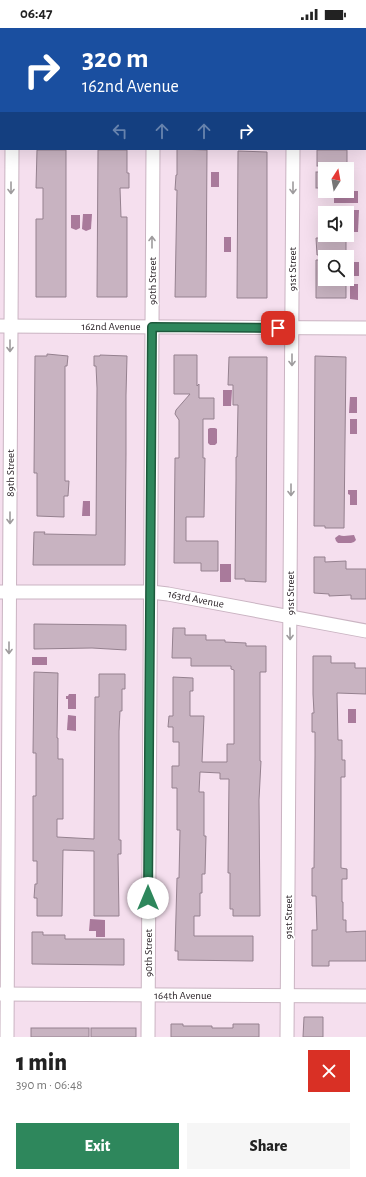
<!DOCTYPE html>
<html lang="en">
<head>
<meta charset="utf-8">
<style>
	:root { --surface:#fff; --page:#f6f6f6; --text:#222; --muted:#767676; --accent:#2e875c }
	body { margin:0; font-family:"Alegreya Sans",sans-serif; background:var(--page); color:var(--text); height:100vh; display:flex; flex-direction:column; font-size:15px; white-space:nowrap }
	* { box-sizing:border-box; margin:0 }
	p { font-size:13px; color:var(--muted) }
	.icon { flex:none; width:22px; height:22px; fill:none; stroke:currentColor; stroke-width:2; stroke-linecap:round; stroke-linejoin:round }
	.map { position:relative; height:1009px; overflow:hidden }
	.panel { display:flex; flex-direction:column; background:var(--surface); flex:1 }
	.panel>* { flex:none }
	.banner { position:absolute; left:0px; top:0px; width:366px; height:122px; box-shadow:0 4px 16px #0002; background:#1a4fa0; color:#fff; overflow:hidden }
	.needle { width:26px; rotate:11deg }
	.controls { position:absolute; left:318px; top:134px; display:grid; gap:8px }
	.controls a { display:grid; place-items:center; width:36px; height:36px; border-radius:0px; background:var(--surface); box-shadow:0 4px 16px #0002; font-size:20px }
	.pin { position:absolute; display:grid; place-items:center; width:34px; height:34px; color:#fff; margin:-17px; border-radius:8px; box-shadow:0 2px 6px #0006 }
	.me { position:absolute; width:44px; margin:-22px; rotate:0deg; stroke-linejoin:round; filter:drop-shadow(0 0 3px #0008) }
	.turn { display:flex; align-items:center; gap:14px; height:84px; padding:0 16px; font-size:18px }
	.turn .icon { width:52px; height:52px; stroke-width:2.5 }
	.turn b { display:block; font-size:28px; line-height:34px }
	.lanes { display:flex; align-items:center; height:38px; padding:0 16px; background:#0003; justify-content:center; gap:20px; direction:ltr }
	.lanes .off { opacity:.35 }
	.round { display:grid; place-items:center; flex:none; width:42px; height:42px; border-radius:0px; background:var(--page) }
	.summary { display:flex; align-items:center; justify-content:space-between; height:68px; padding:0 16px }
	h1 { font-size:24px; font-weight:800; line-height:30px }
	.button { display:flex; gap:8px; margin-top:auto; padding:8px 16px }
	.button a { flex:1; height:46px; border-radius:0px; background:var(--accent); color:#fff; font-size:16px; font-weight:800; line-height:46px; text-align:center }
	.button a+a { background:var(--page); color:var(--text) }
	.status { display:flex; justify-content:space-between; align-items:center; height:28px; padding:0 20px; background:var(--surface); direction:ltr }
	.status svg { height:11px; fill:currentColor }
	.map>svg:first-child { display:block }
</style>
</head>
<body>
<div class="status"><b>06:47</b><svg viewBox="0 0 49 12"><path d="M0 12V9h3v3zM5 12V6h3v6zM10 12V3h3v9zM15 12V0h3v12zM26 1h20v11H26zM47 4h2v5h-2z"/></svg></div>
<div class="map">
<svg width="366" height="1009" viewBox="0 0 366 1009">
	<rect width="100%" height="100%" fill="#f5dfee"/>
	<g fill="#a97a9b">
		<rect x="211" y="144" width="8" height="15"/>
		<rect x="334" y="163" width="24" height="12"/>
		<polygon points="349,182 359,182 358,204 348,204"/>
		<polygon points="83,186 92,186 91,201 86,203 82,201"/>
		<polygon points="71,187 80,187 80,200 76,202 71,200"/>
		<rect x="224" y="209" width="7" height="15"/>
		<rect x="351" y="234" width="8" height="14"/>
		<polygon points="350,256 358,256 358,272 350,271"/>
		<polygon points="223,362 232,362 231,378 223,378"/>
		<polygon points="350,369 357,369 357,385 349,385"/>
		<rect x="350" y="391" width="7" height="15"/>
		<polygon points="210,400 215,400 217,401 217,415 215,417 210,417 208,415 208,401"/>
		<polygon points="348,462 357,462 357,477 350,477 350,467 348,466"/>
		<polygon points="83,473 90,473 90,488 82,488"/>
		<path d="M 339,507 C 344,509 349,507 354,507 L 356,512 L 354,514 L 351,515 L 338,515 L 336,513 L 335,510 Z"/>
		<rect x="220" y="536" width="11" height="18"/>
		<rect x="32" y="629" width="15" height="8"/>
		<polygon points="69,666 76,666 76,681 68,681 68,671 66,671 66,668 68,668"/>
		<rect x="348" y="681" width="8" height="14"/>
		<polygon points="68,687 76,688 76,703 67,702"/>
		<polygon points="90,891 105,892 105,909 96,909 96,903 89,903"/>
	</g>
	<g fill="#c8b3c1" stroke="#95818f">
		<polygon points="177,121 207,122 206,269 175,269 177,162 175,162 176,147 177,147"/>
		<polygon points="37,122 66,122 66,269 36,269 36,191 43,191 43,160 36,160"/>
		<polygon points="98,122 127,122 127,145 129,145 129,160 120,160 121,189 127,189 127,269 97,269"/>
		<rect x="317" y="122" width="30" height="16"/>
		<polygon points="238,123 267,124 267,270 237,270"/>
		<rect x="316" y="144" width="9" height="16"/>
		<polygon points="316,210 346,210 346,226 317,227"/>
		<polygon points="316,232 325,232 325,254 346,254 346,270 316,270"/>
		<polygon points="47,326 68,328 67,338 65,338 65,453 69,453 68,468 64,468 64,489 37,488 37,445 34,445 35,328 47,328"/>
		<polygon points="100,327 127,328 126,367 126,425 125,537 33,537 34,504 45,504 44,506 96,507 97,360 96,338 94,338 94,328 100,328"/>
		<polygon points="174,327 197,327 197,358 199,356 199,370 214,370 214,391 203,391 203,430 205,430 204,489 186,489 186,513 218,513 218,543 201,543 201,535 174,535 175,430 179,430 179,392 175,386 176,382 190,366 174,366"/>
		<polygon points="315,328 346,329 344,500 325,500 325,498 314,498"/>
		<polygon points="229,329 267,329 266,554 245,553 245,551 235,551 236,451 236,429 237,429 238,377 233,377 233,357 228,357"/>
		<polygon points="314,529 325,529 325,534 346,533 346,541 366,541 366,571 351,571 351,567 329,568 329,566 314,565"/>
		<polygon points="34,596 126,597 126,622 92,620 34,621"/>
		<polygon points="173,600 185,600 185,607 206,607 206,612 225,612 225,614 246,615 246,618 266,618 266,644 260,644 260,733 261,733 259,772 260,888 233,888 233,881 230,881 230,845 228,845 229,751 220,751 220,745 200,744 199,764 204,764 204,808 206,808 205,846 202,846 202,865 200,865 200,888 194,888 194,908 253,908 253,933 178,932 178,923 175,923 177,850 179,850 180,802 177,802 177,760 172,760 172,738 179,738 179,714 173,714 173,699 168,699 169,688 173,688 173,649 193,650 193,663 190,663 190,688 204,688 202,734 227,734 227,716 234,716 234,642 231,641 231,638 191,638 191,630 172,630"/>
		<polygon points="313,628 331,628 331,635 355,635 355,640 366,640 366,666 337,665 338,712 342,712 342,732 345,732 345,749 341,749 341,840 347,841 347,851 342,851 342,874 343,874 343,892 346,892 346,904 366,903 366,933 329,933 329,938 312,938 312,902 317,902 316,868 312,868 312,840 314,840 315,728 315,704 312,704 312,685 314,685 313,666"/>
		<polygon points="34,644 58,645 57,710 58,710 58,731 63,731 63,791 57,791 57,809 94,811 95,669 99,669 99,646 125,646 125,661 122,661 122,683 120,683 119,703 119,812 121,812 121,826 118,826 119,888 94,888 94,823 63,822 62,888 37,888 37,870 34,870 35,856 37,856 37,833 33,833 33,768 36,768 36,725 33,725"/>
		<polygon points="32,904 43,904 43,907 65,907 65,911 124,911 124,937 32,936"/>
		<polygon points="304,989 323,989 323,1009 303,1009"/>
		<polygon points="171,996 183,996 183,998 212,998 212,1000 233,1000 233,996 259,996 259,1009 171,1009"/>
		<rect x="31" y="1000" width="58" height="9"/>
		<rect x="91" y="1000" width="45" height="9"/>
	</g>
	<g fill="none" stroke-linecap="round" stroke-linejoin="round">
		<g stroke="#cab4c2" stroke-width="15">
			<g id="street">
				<polyline points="13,1 13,0"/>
				<polyline points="153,1 153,0"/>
				<polyline points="294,1 294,0"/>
				<polyline points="0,298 366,300"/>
				<polyline points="0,564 151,564 168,566 366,603"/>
				<polyline points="0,966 366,968"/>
				<polyline points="7,1009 12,121"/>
				<polyline points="148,1009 153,121"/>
				<polyline points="287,1009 293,121"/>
			</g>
		</g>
		<use href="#street" stroke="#fff" stroke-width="13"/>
	</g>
	<defs><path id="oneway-shaft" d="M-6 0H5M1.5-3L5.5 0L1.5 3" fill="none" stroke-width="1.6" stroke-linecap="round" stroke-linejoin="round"/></defs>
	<g stroke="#9e9b9d">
		<use href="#oneway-shaft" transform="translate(11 160) rotate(90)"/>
		<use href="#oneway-shaft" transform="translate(293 160) rotate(90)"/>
		<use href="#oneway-shaft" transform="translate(152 214) rotate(-90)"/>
		<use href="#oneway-shaft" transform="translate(10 318) rotate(90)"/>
		<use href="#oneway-shaft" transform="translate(292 332) rotate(90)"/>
		<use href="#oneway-shaft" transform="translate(291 462) rotate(90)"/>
		<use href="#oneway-shaft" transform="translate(10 490) rotate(90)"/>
		<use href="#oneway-shaft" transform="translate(290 606) rotate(89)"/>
		<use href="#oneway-shaft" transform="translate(9 620) rotate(90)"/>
	</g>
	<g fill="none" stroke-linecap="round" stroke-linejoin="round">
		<g stroke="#1e583c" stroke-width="10">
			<polyline id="route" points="148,870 152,299 278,300"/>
		</g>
		<use href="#route" stroke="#2e875c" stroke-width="7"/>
	</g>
	<g text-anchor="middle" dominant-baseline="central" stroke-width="3.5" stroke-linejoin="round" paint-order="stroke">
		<g font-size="11" fill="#282025" stroke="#fff">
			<text transform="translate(292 241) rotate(-90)">91st Street</text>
			<text transform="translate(152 253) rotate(-90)">90th Street</text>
			<text x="111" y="298">162nd Avenue</text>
			<text transform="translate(10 445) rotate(-90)">89th Street</text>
			<text transform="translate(290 565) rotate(-90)">91st Street</text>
			<text transform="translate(196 571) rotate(11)">163rd Avenue</text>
			<text transform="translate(288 889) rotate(-90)">91st Street</text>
			<text transform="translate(148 925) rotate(-90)">90th Street</text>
			<text x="183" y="967">164th Avenue</text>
		</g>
	</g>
</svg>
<div class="controls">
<a><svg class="needle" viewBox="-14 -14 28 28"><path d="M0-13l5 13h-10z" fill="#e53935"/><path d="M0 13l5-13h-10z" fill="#767676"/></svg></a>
<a><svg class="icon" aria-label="sound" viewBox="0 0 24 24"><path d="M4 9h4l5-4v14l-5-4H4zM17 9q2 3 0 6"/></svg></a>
<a><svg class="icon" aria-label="search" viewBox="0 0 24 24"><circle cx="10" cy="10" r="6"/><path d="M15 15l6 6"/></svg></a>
</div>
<div class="pin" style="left:278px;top:300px;background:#d93025"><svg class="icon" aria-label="arrive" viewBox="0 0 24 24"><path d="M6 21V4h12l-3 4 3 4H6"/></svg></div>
<svg class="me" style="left:148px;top:870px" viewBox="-20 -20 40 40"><circle r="19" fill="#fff"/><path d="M0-13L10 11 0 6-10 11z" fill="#2e875c"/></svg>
<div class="banner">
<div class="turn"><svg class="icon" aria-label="right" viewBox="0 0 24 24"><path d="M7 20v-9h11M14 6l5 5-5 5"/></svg><div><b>320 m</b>162nd Avenue</div></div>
<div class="lanes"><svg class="icon off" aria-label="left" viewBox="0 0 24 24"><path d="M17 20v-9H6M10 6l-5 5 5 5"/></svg><svg class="icon off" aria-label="ahead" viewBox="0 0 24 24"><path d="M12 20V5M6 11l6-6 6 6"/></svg><svg class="icon off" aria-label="ahead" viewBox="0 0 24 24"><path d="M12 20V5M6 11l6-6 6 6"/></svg><svg class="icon" aria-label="right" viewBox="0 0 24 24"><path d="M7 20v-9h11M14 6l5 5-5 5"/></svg></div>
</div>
</div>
<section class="panel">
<div class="summary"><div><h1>1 min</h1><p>390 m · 06:48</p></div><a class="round" style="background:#d93025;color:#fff"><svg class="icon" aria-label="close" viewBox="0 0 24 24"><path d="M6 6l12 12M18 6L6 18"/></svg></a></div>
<div class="button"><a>Exit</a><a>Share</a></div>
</section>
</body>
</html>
